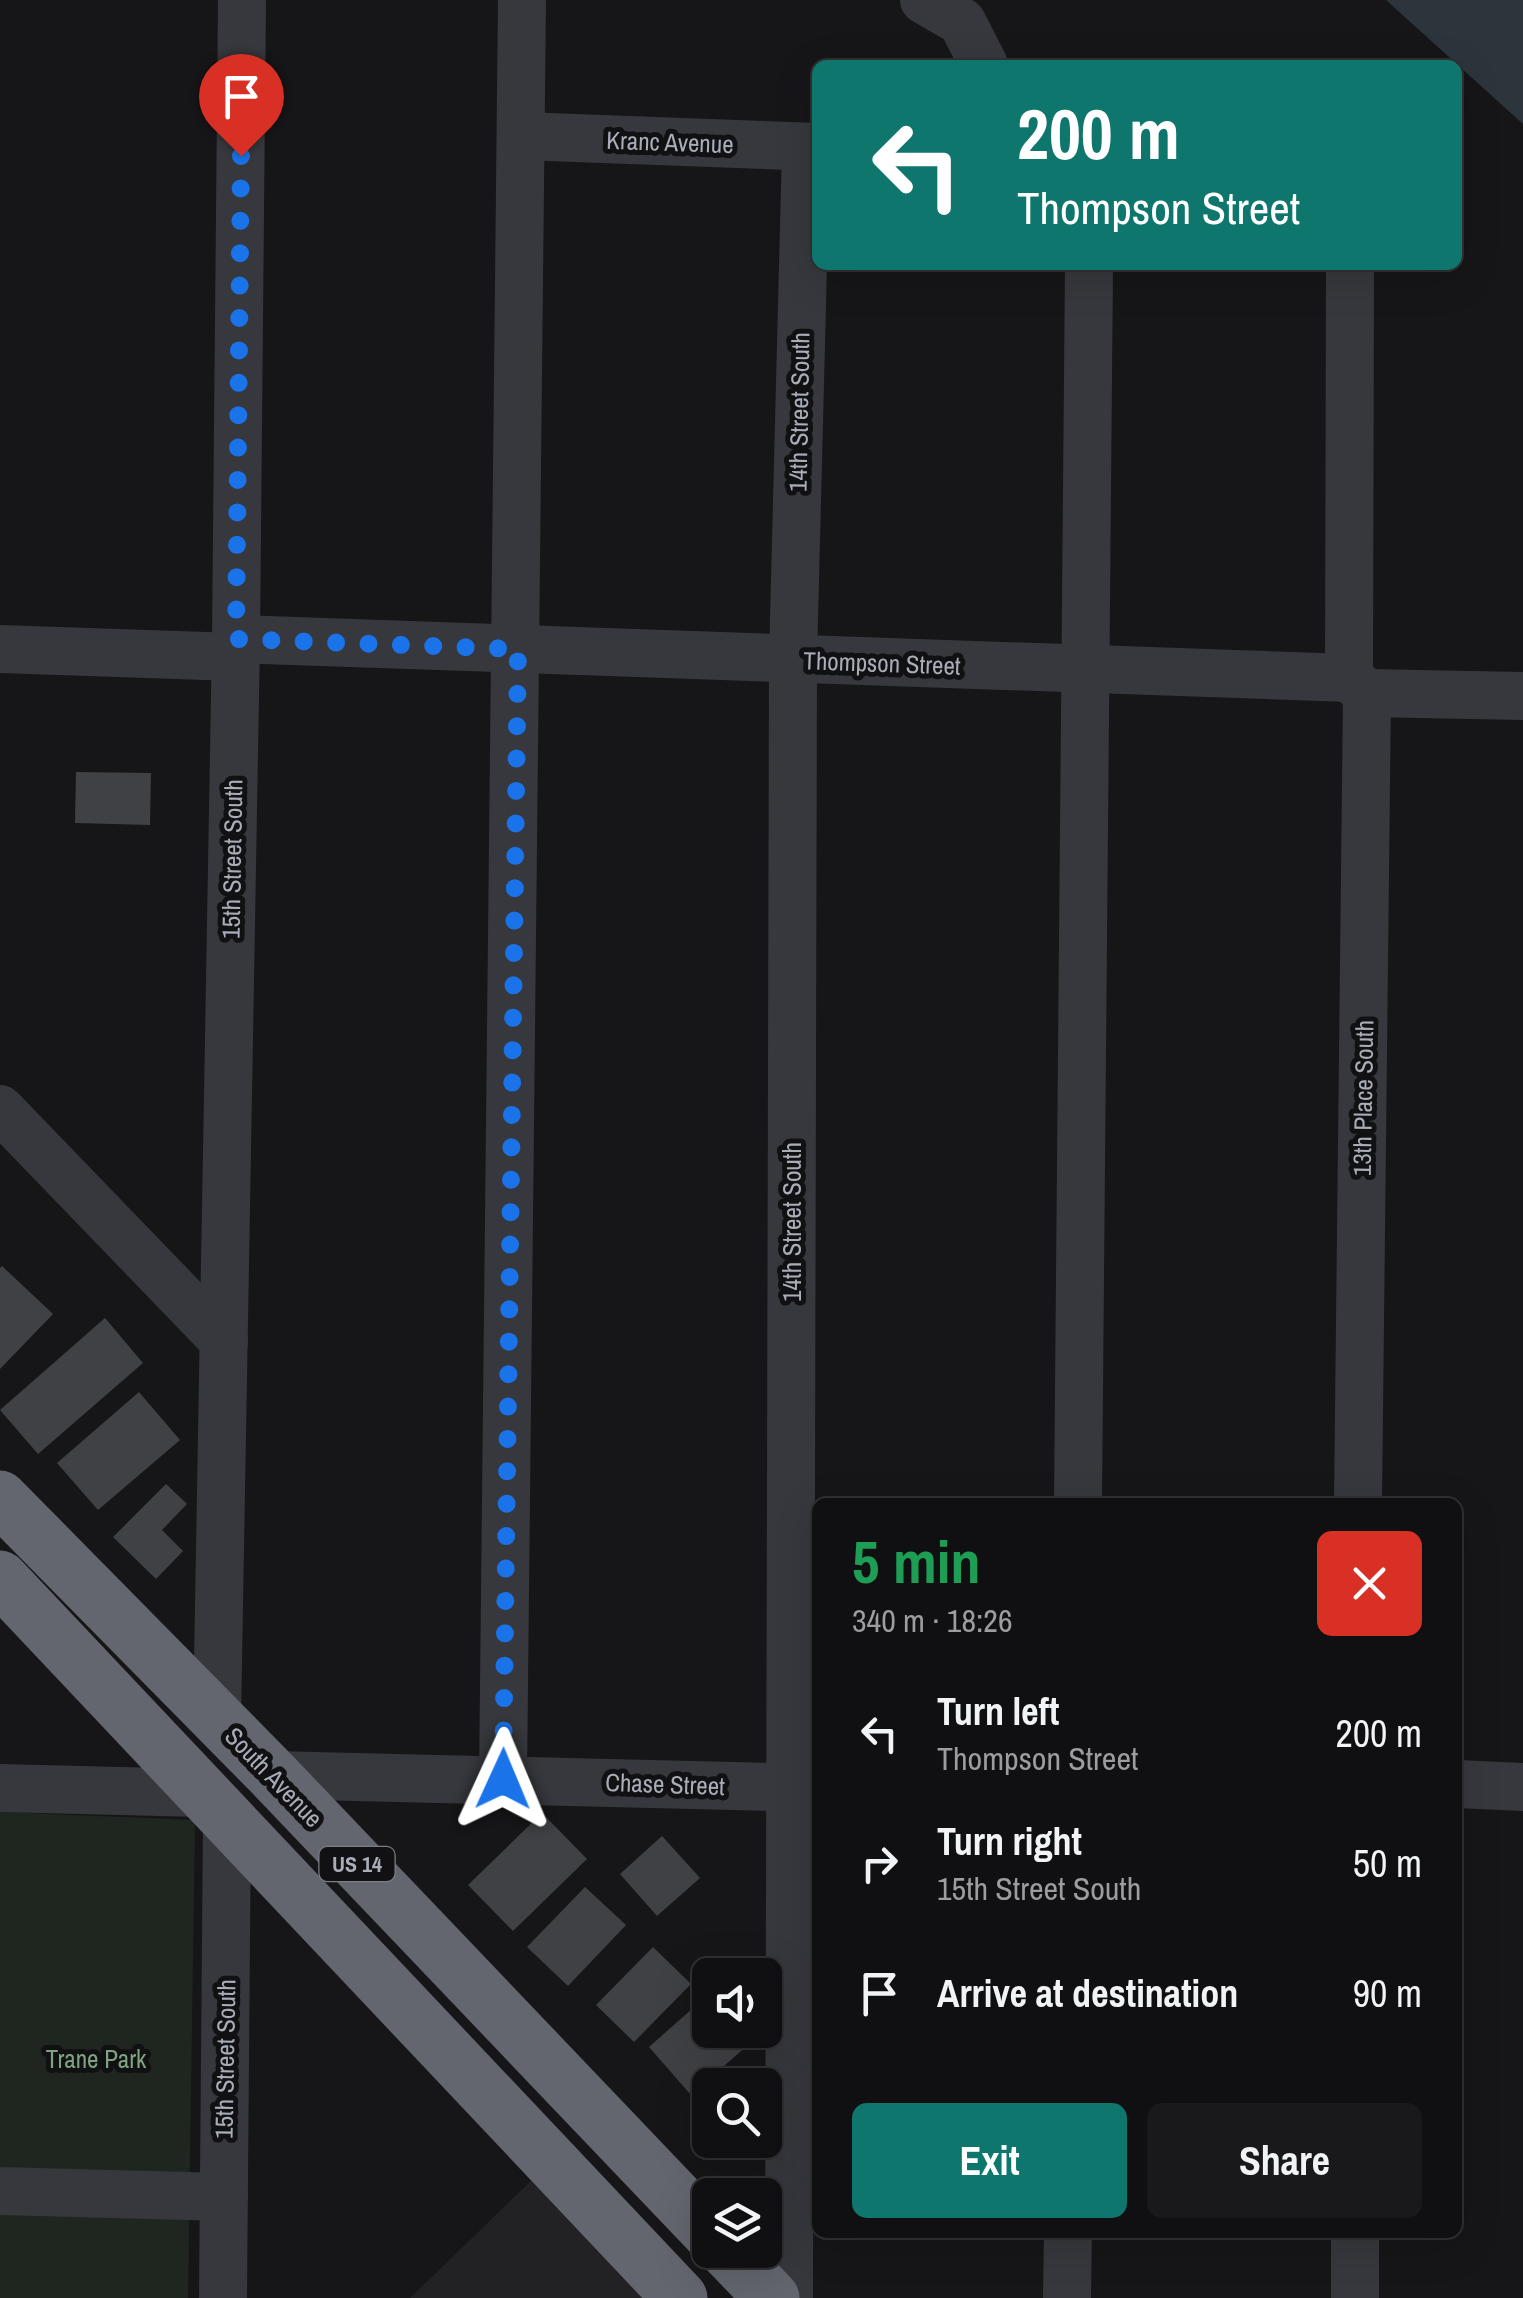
<!DOCTYPE html>
<html lang="en">
<head>
<meta charset="utf-8">
<style>
	:root { --surface:#101012; --page:#19191b; --text:#f1f3f6; --muted:#9c9d9f; --line:#303032; --accent:#0f766e }
	body { margin:0; font-family:"Archivo Narrow",sans-serif; background:var(--page); color:var(--text); height:100vh; display:flex; flex-direction:column; font-size:38px; white-space:nowrap }
	* { box-sizing:border-box; margin:0 }
	p { font-size:32px; color:var(--muted) }
	.icon { flex:none; width:55px; height:55px; fill:none; stroke:currentColor; stroke-width:2; stroke-linecap:round; stroke-linejoin:round }
	.map { position:relative; flex:1; overflow:hidden }
	.side { position:absolute; left:812px; top:1498px; width:650px; height:740px; display:flex; flex-direction:column; background:var(--surface); border-radius:15px; box-shadow:0 10px 40px #0002,0 0 0 2px var(--line) }
	.side>* { flex:none }
	.top-card { position:absolute; left:812px; top:60px; width:650px; height:210px; border-radius:15px; box-shadow:0 10px 40px #0002,0 0 0 2px var(--line); background:#0f766e; color:#fff; overflow:hidden }
	.controls { position:absolute; left:692px; top:1958px; display:grid; gap:20px }
	.controls a { display:grid; place-items:center; width:90px; height:90px; border-radius:15px; background:var(--surface); box-shadow:0 10px 40px #0002,0 0 0 2px var(--line); font-size:50px }
	.pin { position:absolute; display:grid; place-items:center; width:85px; height:85px; color:#fff; margin:-102px -42px; border-radius:50% 50% 50% 0; rotate:-45deg; box-shadow:0 0 10px #0007 }
	.pin .icon { rotate:45deg }
	.me { position:absolute; width:110px; margin:-55px; rotate:1deg; stroke-linejoin:round; filter:drop-shadow(0 0 8px #0008) }
	.turn { display:flex; align-items:center; gap:35px; height:210px; padding:0 40px; font-size:45px }
	.turn .icon { width:130px; height:130px; stroke-width:2.5 }
	.turn b { display:block; font-size:70px; line-height:85px }
	.round { display:grid; place-items:center; flex:none; width:105px; height:105px; border-radius:15px; background:var(--page) }
	.summary { display:flex; align-items:center; justify-content:space-between; height:170px; padding:0 40px }
	h1 { font-size:60px; font-weight:700; line-height:75px; color:#1e9e55 }
	.primary-button { display:flex; gap:20px; margin-top:auto; padding:20px 40px }
	.primary-button a { flex:1; height:115px; border-radius:15px; background:var(--accent); color:#fff; font-size:40px; font-weight:700; line-height:115px; text-align:center }
	.primary-button a+a { background:var(--page); color:var(--text) }
	ul { padding:0; list-style:none }
	li { display:flex; align-items:center; gap:30px; height:130px; padding:0 40px }
	li div { flex:1 }
	li b { display:block; font-size:38px }
	li em { font-style:normal }
	.map>svg:first-child { display:block }
</style>
</head>
<body>
<div class="map">
<svg width="1523" height="2298" viewBox="0 0 1523 2298">
	<rect width="100%" height="100%" fill="#161618"/>
	<polygon fill="#222225" points="536,2176 653,2298 410,2298"/>
	<polygon fill="#1e261f" points="0,1812 195,1820 188,2298 0,2298"/>
	<polygon fill="#2c353c" points="1386,0 1523,0 1523,124"/>
	<g fill="#404145">
		<polygon points="76,772 151,773 150,825 75,823"/>
		<polygon points="2,1266 53,1314 0,1369 0,1268"/>
		<polygon points="105,1318 143,1363 38,1454 0,1410"/>
		<polygon points="139,1392 180,1440 98,1510 57,1463"/>
		<polygon points="166,1484 187,1504 162,1530 183,1551 156,1579 113,1537"/>
		<polygon points="542,1813 587,1859 513,1931 468,1885"/>
		<polygon points="662,1836 700,1878 657,1916 620,1874"/>
		<polygon points="585,1887 626,1925 568,1986 527,1947"/>
		<polygon points="653,1947 691,1984 634,2042 596,2005"/>
		<polygon points="710,1993 710,2030 765,2030 691,2095 649,2047"/>
	</g>
	<g fill="none" stroke-linecap="round" stroke-linejoin="round">
		<g stroke="#37383d" stroke-width="48">
			<polyline points="924,0 962,22 984,65"/>
			<polyline points="522,136 818,147"/>
			<polyline points="236,639 1349,678 1367,693 1523,696"/>
			<polyline points="0,649 235,657"/>
			<polyline points="1349,678 1350,265"/>
			<polyline points="0,1109 224,1341"/>
			<polyline points="1078,1502 1089,265"/>
			<polyline points="1358,1502 1367,693"/>
			<polyline points="217,1719 236,639 242,0"/>
			<polyline points="273,1775 818,1788"/>
			<polyline points="503,1779 522,0"/>
			<polyline points="1458,1784 1523,1787"/>
			<polyline points="0,1788 200,1793"/>
			<polyline points="0,2191 224,2197"/>
			<polyline points="1355,2232 1355,2298"/>
			<polyline points="223,2298 227,1819"/>
			<polyline points="789,2298 793,659 806,147"/>
			<polyline points="1067,2298 1068,2232"/>
		</g>
		<g stroke="#63666e" stroke-width="55">
			<polyline points="0,1498 273,1775 710,2233"/>
			<polyline points="0,1578 680,2298"/>
			<polyline points="726,2250 772,2298"/>
		</g>
	</g>
	<g fill="none" stroke-linecap="round" stroke-linejoin="round">
		<polyline stroke="#1a73e8" stroke-width="18" stroke-dasharray="0 32.4" points="241,156 236,639 518,649 503,1779"/>
	</g>
	<g text-anchor="middle" dominant-baseline="central" stroke-width="10" stroke-linejoin="round" paint-order="stroke">
		<rect fill="#111113" stroke="#7b7e86" stroke-width="2.5" x="319.5" y="1847" width="75" height="34" rx="8"/>
		<g font-size="22" font-weight="bold" fill="#a8adb8">
			<text x="357" y="1864">US 14</text>
		</g>
		<g font-size="25" fill="#a8adb8" stroke="#111113">
			<text transform="translate(670 142) rotate(2)">Kranc Avenue</text>
			<text transform="translate(799 412) rotate(-89)">14th Street South</text>
			<text transform="translate(882 663) rotate(2)">Thompson Street</text>
			<text transform="translate(232 859) rotate(-89)">15th Street South</text>
			<text transform="translate(1363 1098) rotate(-89)">13th Place South</text>
			<text transform="translate(792 1222) rotate(-90)">14th Street South</text>
			<text transform="translate(274 1777) rotate(46)">South Avenue</text>
			<text transform="translate(665 1784) rotate(2)">Chase Street</text>
			<text transform="translate(225 2059) rotate(-89)">15th Street South</text>
		</g>
		<g font-size="25" fill="#7fa381" stroke="#111113">
			<text x="96" y="2059">Trane Park</text>
		</g>
	</g>
</svg>
<div class="controls">
<a><svg class="icon" aria-label="sound" viewBox="0 0 24 24"><path d="M4 9h4l5-4v14l-5-4H4zM17 9q2 3 0 6"/></svg></a>
<a><svg class="icon" aria-label="search" viewBox="0 0 24 24"><circle cx="10" cy="10" r="6"/><path d="M15 15l6 6"/></svg></a>
<a><svg class="icon" aria-label="layers" viewBox="0 0 24 24"><path d="M12 4l9 5-9 5-9-5zM3 14l9 5 9-5"/></svg></a>
</div>
<div class="pin" style="left:241px;top:156px;background:#d93025"><svg class="icon" aria-label="arrive" viewBox="0 0 24 24"><path d="M6 21V4h12l-3 4 3 4H6"/></svg></div>
<svg class="me" style="left:503px;top:1779px" viewBox="-20 -20 40 40"><path d="M0-17L14 15 0 8-14 15z" fill="#1a73e8" stroke="#fff" stroke-width="4"/></svg>
<div class="top-card">
<div class="turn"><svg class="icon" aria-label="left" viewBox="0 0 24 24"><path d="M17 20v-9H6M10 6l-5 5 5 5"/></svg><div><b>200 m</b>Thompson Street</div></div>
</div>
<section class="side">
<div class="summary"><div><h1>5 min</h1><p>340 m · 18:26</p></div><a class="round" style="background:#d93025;color:#fff"><svg class="icon" aria-label="close" viewBox="0 0 24 24"><path d="M6 6l12 12M18 6L6 18"/></svg></a></div>
<ul>
<li><svg class="icon" aria-label="left" viewBox="0 0 24 24"><path d="M17 20v-9H6M10 6l-5 5 5 5"/></svg><div><b>Turn left</b><p>Thompson Street</p></div><em>200 m</em></li>
<li><svg class="icon" aria-label="right" viewBox="0 0 24 24"><path d="M7 20v-9h11M14 6l5 5-5 5"/></svg><div><b>Turn right</b><p>15th Street South</p></div><em>50 m</em></li>
<li><svg class="icon" aria-label="arrive" viewBox="0 0 24 24"><path d="M6 21V4h12l-3 4 3 4H6"/></svg><div><b>Arrive at destination</b></div><em>90 m</em></li>
</ul>
<div class="primary-button"><a>Exit</a><a>Share</a></div>
</section>
</div>
</body>
</html>
